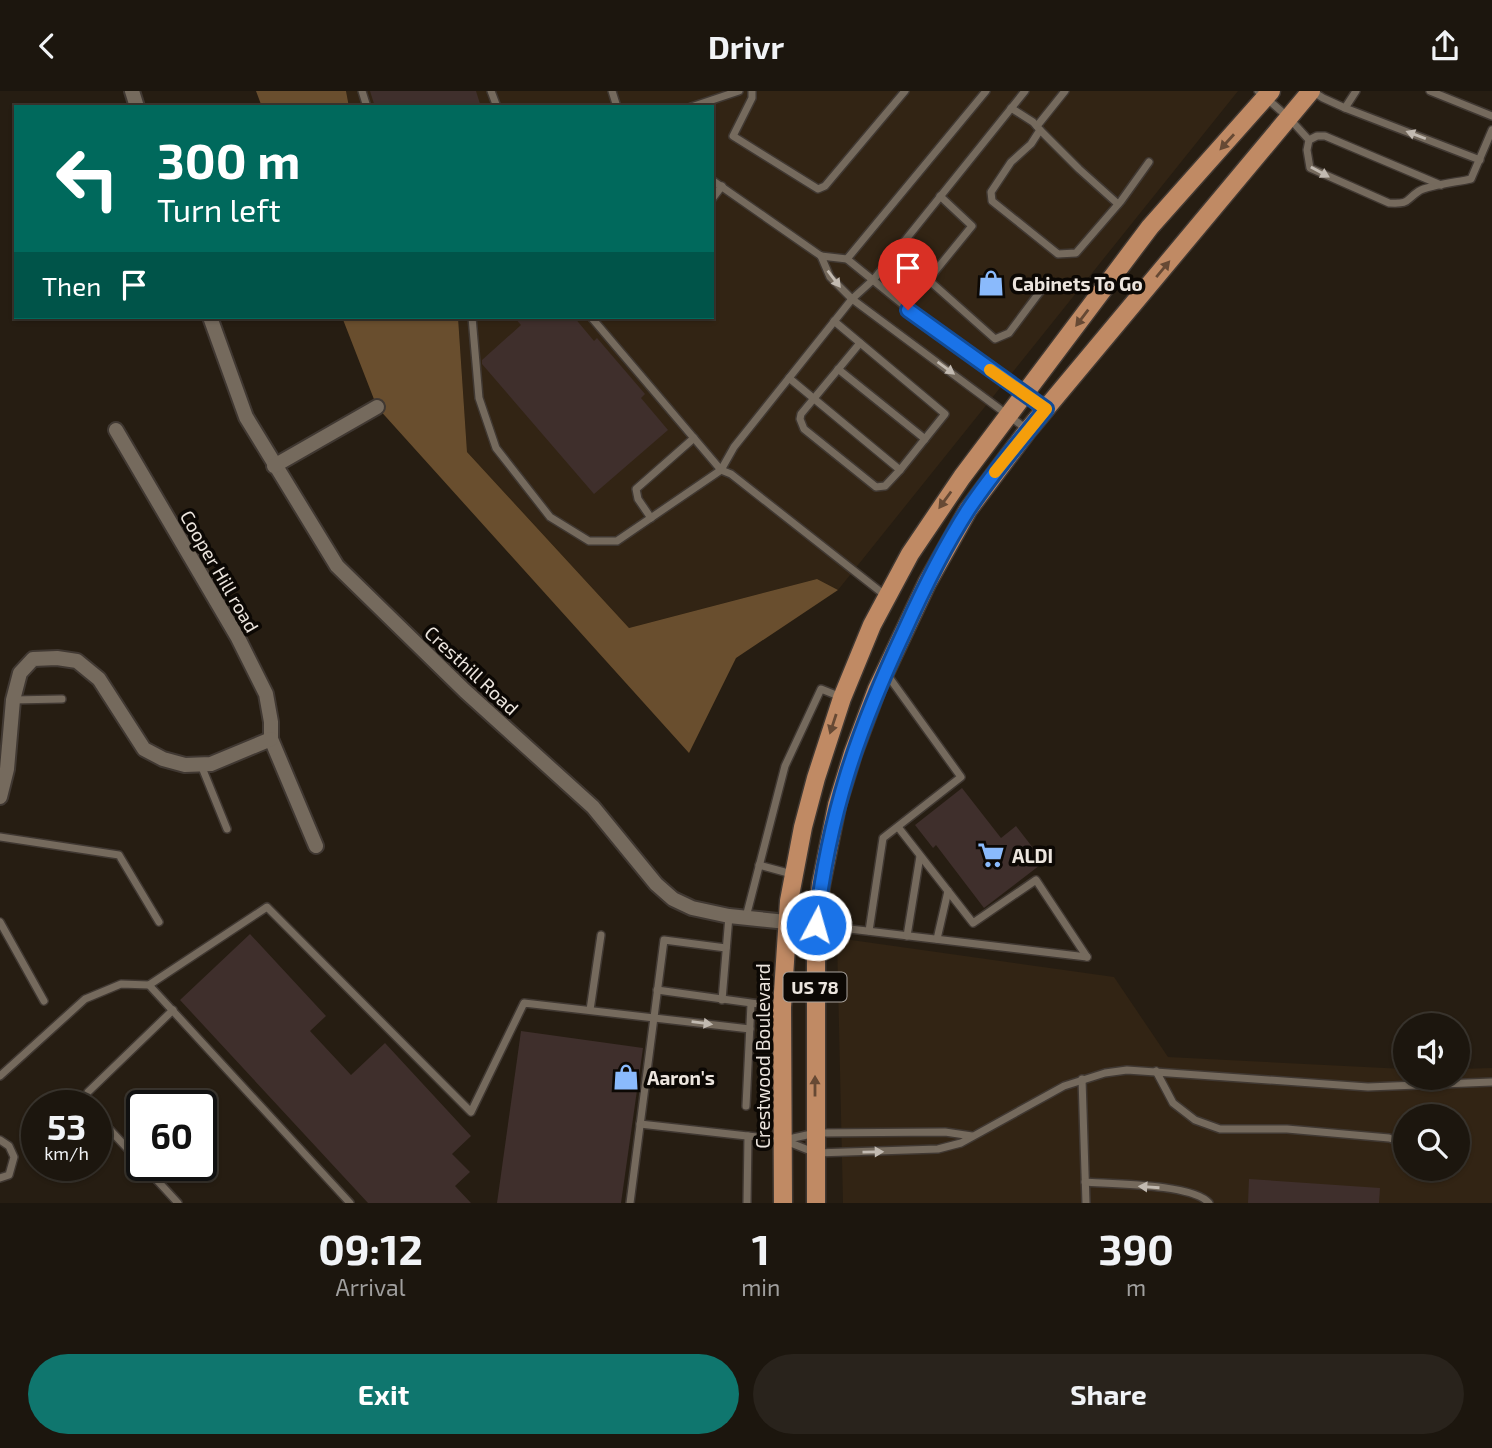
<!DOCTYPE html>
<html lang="en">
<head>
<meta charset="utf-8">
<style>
	:root { --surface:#1c160e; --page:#29231c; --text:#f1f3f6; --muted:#a09f9e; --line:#3a352e; --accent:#0f766e }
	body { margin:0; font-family:"Exo 2",sans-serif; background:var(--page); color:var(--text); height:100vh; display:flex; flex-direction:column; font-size:26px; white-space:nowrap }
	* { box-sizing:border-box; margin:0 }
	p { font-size:23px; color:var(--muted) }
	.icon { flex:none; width:38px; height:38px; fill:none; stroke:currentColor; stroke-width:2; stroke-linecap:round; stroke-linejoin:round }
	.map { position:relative; height:1112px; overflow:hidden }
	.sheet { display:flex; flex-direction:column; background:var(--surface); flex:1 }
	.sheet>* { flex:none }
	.guide { position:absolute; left:14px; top:14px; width:700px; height:214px; border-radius:0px; box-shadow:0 2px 5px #0004,0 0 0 2px var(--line); background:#00695c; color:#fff; overflow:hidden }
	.tools { position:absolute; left:1393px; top:922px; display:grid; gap:14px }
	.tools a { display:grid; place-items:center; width:77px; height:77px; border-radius:50%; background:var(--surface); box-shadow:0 2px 5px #0004,0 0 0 2px var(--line); font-size:35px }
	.speed { position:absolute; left:21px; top:999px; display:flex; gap:14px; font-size:35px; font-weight:700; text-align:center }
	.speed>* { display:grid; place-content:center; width:91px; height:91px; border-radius:50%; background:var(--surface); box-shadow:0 2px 5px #0004,0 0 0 2px var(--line); line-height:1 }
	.speed small { font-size:18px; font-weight:400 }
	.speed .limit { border:4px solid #111; border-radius:10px; background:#fff; color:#111 }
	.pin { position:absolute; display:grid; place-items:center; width:60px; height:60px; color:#fff; margin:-72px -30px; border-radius:50% 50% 50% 0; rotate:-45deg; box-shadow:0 0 7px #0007 }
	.pin .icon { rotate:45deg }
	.me { position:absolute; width:77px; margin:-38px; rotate:6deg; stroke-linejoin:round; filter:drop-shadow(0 0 5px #0008) }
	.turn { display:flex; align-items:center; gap:24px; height:147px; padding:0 28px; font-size:32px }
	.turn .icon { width:91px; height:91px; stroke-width:2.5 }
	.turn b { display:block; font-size:49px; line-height:60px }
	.then { display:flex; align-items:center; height:66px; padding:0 28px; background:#0003; gap:14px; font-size:26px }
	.eta { display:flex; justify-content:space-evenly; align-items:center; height:119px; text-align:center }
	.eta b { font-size:42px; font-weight:700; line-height:49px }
	.action { display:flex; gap:14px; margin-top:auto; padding:14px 28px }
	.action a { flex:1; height:80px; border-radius:42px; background:var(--accent); color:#fff; font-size:28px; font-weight:700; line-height:80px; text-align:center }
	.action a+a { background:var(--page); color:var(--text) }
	header { display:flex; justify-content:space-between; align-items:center; height:91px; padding:0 28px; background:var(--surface); font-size:32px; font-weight:700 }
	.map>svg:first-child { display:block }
</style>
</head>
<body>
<header><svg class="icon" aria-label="back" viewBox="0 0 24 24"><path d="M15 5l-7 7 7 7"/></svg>Drivr<svg class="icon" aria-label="share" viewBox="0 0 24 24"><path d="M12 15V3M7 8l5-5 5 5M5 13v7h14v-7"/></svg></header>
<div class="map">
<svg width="1492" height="1112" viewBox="0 0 1492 1112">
	<rect width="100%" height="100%" fill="#261d12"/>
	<g fill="#322414" fill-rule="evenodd">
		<polygon points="346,0 1238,0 838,499 817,488 629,537 467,361 458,226 712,226 712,16 349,16"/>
		<path d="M 837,847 L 1114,886 L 1168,966 L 1405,978 L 1405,987 L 1458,987 L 1458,978 L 1492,977 L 1492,1112 L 843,1112 ZM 1405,1026 L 1458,1026 L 1458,1078 L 1405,1078 Z"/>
	</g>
	<g fill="#694e2e">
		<polygon points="256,0 346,0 349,16 262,16"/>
		<polygon points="342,226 458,226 467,361 629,537 817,488 838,499 736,567 689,662 377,316"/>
	</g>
	<g fill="#3f2f2c">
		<polygon points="370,0 476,0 481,16 375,16"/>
		<polygon points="514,226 574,226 594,250 597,247 645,303 641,307 668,339 594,403 482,273 482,269 521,234"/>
		<polygon points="962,697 1001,747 1016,735 1044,771 984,817 936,754 933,757 915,734"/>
		<polygon points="250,843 326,925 310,940 351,984 385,952 471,1045 452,1063 470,1081 455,1095 471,1112 368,1112 180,909"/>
		<polygon points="521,940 643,957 621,1112 497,1112"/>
		<polygon points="1249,1088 1380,1097 1379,1112 1248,1112"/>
	</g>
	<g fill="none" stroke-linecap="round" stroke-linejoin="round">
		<g stroke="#403832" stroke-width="10">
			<g id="lane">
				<polyline points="362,0 367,16"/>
				<polyline points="491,0 497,16"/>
				<polyline points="612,0 617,16"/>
				<polyline points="752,0 752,7 733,45 818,98 825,95 905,0"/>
				<path d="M 1258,0 L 1289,27 L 1309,49 L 1307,59 L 1310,77 L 1389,112 C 1411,113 1404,110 1419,100 C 1429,94 1458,91 1471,88 L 1492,39"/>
				<polyline points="1312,0 1323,7 1345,17 1356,0"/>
				<polyline points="1430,0 1492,25"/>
				<polyline points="691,16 739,0"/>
				<polyline points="1011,17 1033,31 1040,39 1031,53 1011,71 991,101 992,110 1058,163 1076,162 1121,110 1149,71"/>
				<polyline points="1345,17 1480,69"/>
				<polyline points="1037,35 1065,0"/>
				<polyline points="1040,39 1079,78 1118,113"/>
				<polyline points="1309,49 1317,45 1325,45 1441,94"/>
				<polyline points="712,89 821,165 847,168 933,238 1045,318"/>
				<polyline points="712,108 722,95"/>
				<polyline points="896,160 995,248 1009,242 1045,194"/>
				<polyline points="821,165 830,186 852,208 1028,339"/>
				<polyline points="847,168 986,0"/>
				<polyline points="928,189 972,135 940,105"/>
				<polyline points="472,226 479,307 496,357 550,426 589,450 617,450 721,379 591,226"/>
				<polyline points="860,252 801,323 800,328 804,338 876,396 885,395 900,379"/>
				<polyline points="838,278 925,348"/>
				<polyline points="789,287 900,379 945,323 834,230"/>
				<polyline points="651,427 638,408 636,398 694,347"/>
				<polyline points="886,505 731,383 721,379 734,356 852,208 874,188 1025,0"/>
				<polyline points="13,609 62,608"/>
				<polyline points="201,674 227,738"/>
				<polyline points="898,736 973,832 1036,789 1087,866"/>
				<polyline points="0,746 119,764 159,831"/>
				<polyline points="759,774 792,783"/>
				<polyline points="746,826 785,675 821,598 841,606"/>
				<polyline points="0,831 44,910"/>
				<polyline points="816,834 1087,866"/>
				<polyline points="869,840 883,747 961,686 886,582"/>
				<polyline points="907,845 920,765"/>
				<polyline points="937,848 948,800"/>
				<polyline points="149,894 267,816 471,1021 524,912 750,938"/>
				<polyline points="657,899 781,916"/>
				<polyline points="722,909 729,825"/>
				<polyline points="590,919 601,844"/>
				<polyline points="1156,980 1173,1012 1195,1029 1220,1038 1287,1038 1389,1047 1405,1052"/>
				<polyline points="0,985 85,908 121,893 149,894 350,1112"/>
				<polyline points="1082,988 1086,1112"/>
				<polyline points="88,1015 86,1008 88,1001 173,919"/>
				<polyline points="746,1015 751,913"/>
				<polyline points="96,1024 142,1073"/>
				<polyline points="640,1033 783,1049 816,1062 938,1058 961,1052 1064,995 1105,982 1127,979 1368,996 1492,991"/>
				<polyline points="0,1049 9,1055 14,1066 9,1084 0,1087"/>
				<polyline points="784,1049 816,1042 945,1041 972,1045"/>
				<polyline points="143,1074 178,1112"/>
				<path d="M 1085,1091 C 1112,1093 1193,1093 1209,1112"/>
				<polyline points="630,1112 664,849 726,857"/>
				<polyline points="747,1112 748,1045"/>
			</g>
		</g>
		<g stroke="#403832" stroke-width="18">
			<g id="street">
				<polyline points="132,0 137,16"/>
				<polyline points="210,226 246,326 337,475 465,600 593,716 656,793 673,808 692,817 729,825 816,834"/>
				<polyline points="116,339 238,547 266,603 271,631 271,648 316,755"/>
				<polyline points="274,375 377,316"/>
				<polyline points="0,706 7,678 13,609 20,582 33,568 57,567 77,570 99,588 144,658 163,668 185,674 211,673 271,648"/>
			</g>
		</g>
		<g stroke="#403832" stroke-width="21">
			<g id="primary">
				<polyline points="783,1112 782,916 789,810 803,736 816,687 842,607 872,534 910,463 962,386 1150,136 1271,0"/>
				<polyline points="816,1112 816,834 821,793 837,714 853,662 877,598 927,492 968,419 1028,339 1311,0"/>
			</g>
		</g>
		<use href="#lane" stroke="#756a5d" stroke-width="7"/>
		<use href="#street" stroke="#756a5d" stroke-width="14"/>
		<use href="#primary" stroke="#c08a64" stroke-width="18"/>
	</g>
	<defs><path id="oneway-solid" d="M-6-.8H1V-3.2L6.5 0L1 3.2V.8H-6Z" transform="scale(1.75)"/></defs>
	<g fill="#c2bab1">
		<use href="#oneway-solid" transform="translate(1416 44) rotate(-159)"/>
		<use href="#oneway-solid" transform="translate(1320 81) rotate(29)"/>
		<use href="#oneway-solid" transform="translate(834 188) rotate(53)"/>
		<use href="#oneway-solid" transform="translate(946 277) rotate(36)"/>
		<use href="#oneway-solid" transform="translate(702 932) rotate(7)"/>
		<use href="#oneway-solid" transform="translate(873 1061) rotate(-1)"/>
		<use href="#oneway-solid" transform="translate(1149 1096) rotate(-176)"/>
	</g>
	<g fill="#664934">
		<use href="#oneway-solid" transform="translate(1227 51) rotate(132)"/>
		<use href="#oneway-solid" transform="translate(1163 178) rotate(-50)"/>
		<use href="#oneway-solid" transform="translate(1082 227) rotate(127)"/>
		<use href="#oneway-solid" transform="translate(945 409) rotate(126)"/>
		<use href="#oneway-solid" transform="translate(833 633) rotate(108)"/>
		<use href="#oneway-solid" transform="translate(815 995) rotate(-90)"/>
	</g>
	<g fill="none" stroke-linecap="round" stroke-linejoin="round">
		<g stroke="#114b97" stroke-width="18">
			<path id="route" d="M 816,834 C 829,723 857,641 904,541 C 923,499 943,458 968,419 C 991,384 1019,351 1046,318 L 908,219"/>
		</g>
		<use href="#route" stroke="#1a73e8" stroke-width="12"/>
		<polyline stroke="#f59e0b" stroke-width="12" points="990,279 1046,318 995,381"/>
	</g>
	<defs>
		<g id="shop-bare" transform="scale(2.1)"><path d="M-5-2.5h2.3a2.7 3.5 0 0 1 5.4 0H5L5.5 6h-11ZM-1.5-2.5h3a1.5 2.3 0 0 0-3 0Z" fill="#8abafc" stroke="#0c0804" stroke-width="2.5" paint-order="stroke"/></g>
		<g id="supermarket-bare" transform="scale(2.1)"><path d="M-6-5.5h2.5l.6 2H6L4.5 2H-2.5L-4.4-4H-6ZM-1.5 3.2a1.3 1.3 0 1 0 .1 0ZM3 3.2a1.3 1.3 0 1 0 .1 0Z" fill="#8abafc" stroke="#0c0804" stroke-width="2.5" paint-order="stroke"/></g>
	</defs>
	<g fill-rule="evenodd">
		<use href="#shop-bare" x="991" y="192"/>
		<use href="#supermarket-bare" x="991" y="764"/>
		<use href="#shop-bare" x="626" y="986"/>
	</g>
	<g text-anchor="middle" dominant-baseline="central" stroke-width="7" stroke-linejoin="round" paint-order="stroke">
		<rect fill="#0c0804" stroke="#a9a39d" stroke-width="2" x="783.5" y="881.5" width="63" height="29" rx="5"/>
		<g font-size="18" font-weight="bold" fill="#ece5de">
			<text x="815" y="896">US 78</text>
		</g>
		<g font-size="19" font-weight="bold" fill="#ece5de" stroke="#0c0804" text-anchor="start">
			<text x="1012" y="192">Cabinets To Go</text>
			<text x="1012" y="764">ALDI</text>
			<text x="647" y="986">Aaron's</text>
		</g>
		<g font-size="19" fill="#ece5de" stroke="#0c0804">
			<text transform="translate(220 480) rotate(60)">Cooper Hill road</text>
			<text transform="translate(472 579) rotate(43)">Cresthill Road</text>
			<text transform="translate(762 965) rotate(-90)">Crestwood Boulevard</text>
		</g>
	</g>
</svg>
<div class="tools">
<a><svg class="icon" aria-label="sound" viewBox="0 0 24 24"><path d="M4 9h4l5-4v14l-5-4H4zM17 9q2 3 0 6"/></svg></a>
<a><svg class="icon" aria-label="search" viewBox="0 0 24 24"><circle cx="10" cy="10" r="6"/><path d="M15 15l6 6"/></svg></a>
</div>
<div class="speed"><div>53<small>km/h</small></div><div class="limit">60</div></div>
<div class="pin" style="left:908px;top:219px;background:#d93025"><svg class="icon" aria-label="arrive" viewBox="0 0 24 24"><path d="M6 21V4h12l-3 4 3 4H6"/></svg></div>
<svg class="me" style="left:816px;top:834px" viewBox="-20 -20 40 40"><circle r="17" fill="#1a73e8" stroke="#fff" stroke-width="3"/><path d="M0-11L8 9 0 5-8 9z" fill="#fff"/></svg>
<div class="guide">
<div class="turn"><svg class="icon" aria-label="left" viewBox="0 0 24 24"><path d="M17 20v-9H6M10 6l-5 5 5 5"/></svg><div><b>300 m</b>Turn left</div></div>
<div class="then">Then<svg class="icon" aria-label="arrive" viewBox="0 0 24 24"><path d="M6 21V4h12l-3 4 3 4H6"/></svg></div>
</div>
</div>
<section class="sheet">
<div class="eta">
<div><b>09:12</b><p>Arrival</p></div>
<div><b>1</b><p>min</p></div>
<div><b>390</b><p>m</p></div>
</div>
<div class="action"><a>Exit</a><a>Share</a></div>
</section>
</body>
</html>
